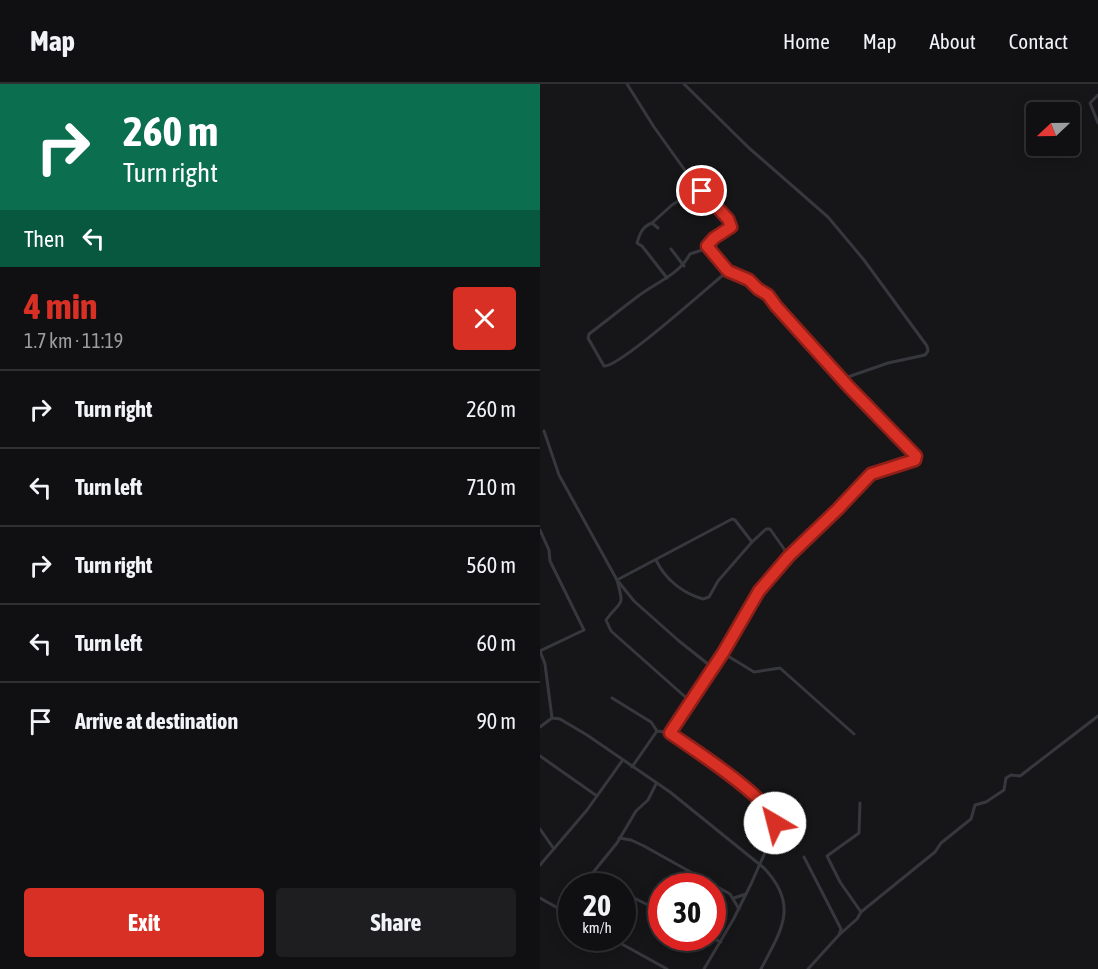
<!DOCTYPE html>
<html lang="en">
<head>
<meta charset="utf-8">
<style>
	:root { --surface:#101012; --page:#1e1e20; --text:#f1f3f6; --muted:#9c9d9f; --line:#303032; --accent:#d93025 }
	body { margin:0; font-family:"Asap Condensed",sans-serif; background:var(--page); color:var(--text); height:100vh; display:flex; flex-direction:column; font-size:22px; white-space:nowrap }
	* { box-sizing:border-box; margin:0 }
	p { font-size:20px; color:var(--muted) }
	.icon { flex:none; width:33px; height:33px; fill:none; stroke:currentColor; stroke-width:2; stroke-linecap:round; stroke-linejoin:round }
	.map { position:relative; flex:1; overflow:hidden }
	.details { display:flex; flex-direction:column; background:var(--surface); width:540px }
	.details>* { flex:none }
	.guide { background:#0b6e4f; color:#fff; overflow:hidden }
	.needle { width:39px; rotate:248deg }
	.controls { position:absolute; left:486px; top:18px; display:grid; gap:12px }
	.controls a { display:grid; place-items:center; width:54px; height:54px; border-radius:6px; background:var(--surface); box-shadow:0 3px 15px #0003,0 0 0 2px var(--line); font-size:30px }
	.speed { position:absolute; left:18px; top:789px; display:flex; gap:12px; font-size:30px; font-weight:700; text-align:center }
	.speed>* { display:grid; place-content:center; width:78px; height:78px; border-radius:50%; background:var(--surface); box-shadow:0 3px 15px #0003,0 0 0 2px var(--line); line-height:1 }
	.speed small { font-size:15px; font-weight:400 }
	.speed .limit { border:9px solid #d22; background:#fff; color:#111 }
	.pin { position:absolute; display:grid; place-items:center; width:51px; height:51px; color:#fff; margin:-26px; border:3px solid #fff; border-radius:50%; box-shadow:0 2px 6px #0007 }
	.me { position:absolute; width:66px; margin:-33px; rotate:323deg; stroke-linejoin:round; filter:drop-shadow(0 0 4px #0008) }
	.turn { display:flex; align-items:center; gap:21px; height:126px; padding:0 24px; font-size:27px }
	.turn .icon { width:78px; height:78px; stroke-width:2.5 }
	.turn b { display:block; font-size:42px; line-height:51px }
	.then { display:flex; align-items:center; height:57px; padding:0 24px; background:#0003; gap:12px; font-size:22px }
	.round { display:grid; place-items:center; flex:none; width:63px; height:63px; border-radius:6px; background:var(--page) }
	.headline { display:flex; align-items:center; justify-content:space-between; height:102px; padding:0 24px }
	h1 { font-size:36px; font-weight:700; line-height:45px; color:var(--accent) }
	.primary-button { display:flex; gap:12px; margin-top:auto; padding:12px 24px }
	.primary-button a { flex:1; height:69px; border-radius:6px; background:var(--accent); color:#fff; font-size:24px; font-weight:700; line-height:69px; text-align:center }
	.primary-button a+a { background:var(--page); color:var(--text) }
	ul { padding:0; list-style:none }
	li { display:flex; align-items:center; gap:18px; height:78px; padding:0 24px; border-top:2px solid var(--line) }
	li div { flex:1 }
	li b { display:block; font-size:22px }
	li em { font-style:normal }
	header { display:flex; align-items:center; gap:36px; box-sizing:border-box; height:84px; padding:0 30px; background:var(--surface); border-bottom:2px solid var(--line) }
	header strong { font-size:28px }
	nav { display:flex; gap:33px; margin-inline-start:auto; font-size:21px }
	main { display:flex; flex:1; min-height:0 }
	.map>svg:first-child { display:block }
</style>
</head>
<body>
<header>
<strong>Map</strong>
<nav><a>Home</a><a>Map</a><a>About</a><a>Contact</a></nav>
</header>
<main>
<section class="details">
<div class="guide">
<div class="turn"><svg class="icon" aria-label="right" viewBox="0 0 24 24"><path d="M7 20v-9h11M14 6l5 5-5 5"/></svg><div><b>260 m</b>Turn right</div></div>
<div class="then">Then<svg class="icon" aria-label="left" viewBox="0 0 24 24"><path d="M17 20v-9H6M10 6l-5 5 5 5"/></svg></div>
</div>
<div class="headline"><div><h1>4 min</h1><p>1.7 km · 11:19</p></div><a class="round" style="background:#d93025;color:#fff"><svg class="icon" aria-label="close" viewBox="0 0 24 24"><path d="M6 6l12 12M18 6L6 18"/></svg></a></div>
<ul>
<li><svg class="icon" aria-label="right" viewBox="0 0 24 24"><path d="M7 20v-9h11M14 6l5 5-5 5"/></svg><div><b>Turn right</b></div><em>260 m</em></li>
<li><svg class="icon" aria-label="left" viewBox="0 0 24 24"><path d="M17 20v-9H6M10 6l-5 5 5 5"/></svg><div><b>Turn left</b></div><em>710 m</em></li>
<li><svg class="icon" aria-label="right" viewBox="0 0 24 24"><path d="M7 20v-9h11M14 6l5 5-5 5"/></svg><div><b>Turn right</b></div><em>560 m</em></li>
<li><svg class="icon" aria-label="left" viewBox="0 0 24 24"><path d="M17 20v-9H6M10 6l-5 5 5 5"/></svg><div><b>Turn left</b></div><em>60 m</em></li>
<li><svg class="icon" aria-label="arrive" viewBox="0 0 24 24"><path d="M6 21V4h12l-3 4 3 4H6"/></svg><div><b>Arrive at destination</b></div><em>90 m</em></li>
</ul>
<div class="primary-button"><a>Exit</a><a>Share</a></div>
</section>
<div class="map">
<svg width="558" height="885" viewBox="0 0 558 885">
	<rect width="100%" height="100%" fill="#161618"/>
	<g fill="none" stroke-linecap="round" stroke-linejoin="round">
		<g stroke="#37383d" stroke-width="3">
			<polyline points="87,0 114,43 149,92 188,135 191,143 174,154 167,162"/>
			<polyline points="144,0 209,64 288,133 324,176 387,262 388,267 385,271 348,279 302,295"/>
			<polyline points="558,11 550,19 558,39"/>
			<polyline points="112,139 132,121 159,104"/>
			<path d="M 118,144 L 112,139 C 102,143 100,149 97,159 L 102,162 L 127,194"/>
			<polyline points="131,165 144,182"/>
			<polyline points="4,347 19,391 77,496 94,517 139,557 173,584"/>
			<polyline points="0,446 9,466 10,477 44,546 0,567"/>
			<path d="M 116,476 C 125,495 142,509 163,515 L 169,513 L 178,497 L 212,458 L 226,445 L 230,445 L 249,472"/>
			<polyline points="0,567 5,580 12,634 0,643"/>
			<polyline points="183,569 214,588 240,584 314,650"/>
			<polyline points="72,614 111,638 117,647"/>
			<path d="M 151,618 L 71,547 L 66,536 C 81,515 85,525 77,496 L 192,435 L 195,436 L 212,458"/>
			<path d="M 12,634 L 20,635 L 47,651 L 130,708 L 224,784 C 259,821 242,845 221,885"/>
			<polyline points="130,649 187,689 229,726 234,735 232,753 211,800 193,836 164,885"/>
			<polyline points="0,672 57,712"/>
			<path d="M 92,683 L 117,647 L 130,649 L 183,569 L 219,507 L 249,472 L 298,425 L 331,390 L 377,374 L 372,366 L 309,303 L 236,222 L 228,211 L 218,205 L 209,196 L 188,187 L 167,162 L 162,166 L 150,170 C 138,192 116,198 97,213 C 81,225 65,238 49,250 L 48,254 L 64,282 C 79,284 170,201 188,187"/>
			<polyline points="0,745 14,765"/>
			<polyline points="79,754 91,756 104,762 190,810 199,825"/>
			<polyline points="264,773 301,845 299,851 268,885"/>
			<polyline points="0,781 47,726 82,677"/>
			<polyline points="52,791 73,802"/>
			<polyline points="42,802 77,759 96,727 108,716 116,700"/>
			<polyline points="82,808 122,828"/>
			<polyline points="0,814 32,832"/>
			<polyline points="194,814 206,810"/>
			<polyline points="20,826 32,815"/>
			<polyline points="321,828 395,768 401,759 431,735 435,721 446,718 464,706 466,694 471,691 480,692 558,632"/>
			<polyline points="299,851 317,835 321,828 300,798 287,772 319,749 320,719"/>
			<polyline points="71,854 127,885"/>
			<polyline points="172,854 181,858"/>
		</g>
	</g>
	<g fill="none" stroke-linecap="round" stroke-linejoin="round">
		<g stroke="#8d1f18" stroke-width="15">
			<path id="route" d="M 162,107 L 188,135 L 191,143 L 174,154 L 167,162 L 188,187 L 209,196 L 218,205 L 228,211 L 236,222 L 309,303 L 376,372 L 375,376 L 331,390 L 298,425 L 249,472 L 219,507 L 183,569 L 130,649 C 151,664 232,715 235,739"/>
		</g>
		<use href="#route" stroke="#d93025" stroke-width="10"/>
	</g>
</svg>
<div class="controls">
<a><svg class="needle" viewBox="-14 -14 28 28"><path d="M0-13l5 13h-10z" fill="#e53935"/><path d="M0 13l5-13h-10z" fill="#9c9d9f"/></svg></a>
</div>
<div class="speed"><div>20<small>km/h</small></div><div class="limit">30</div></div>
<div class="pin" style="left:162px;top:107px;background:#d93025"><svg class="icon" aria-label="arrive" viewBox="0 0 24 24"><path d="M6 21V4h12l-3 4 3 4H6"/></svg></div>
<svg class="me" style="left:235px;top:739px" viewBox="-20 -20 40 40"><circle r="19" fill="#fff"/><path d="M0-13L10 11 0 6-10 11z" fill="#d93025"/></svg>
</div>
</main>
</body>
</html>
